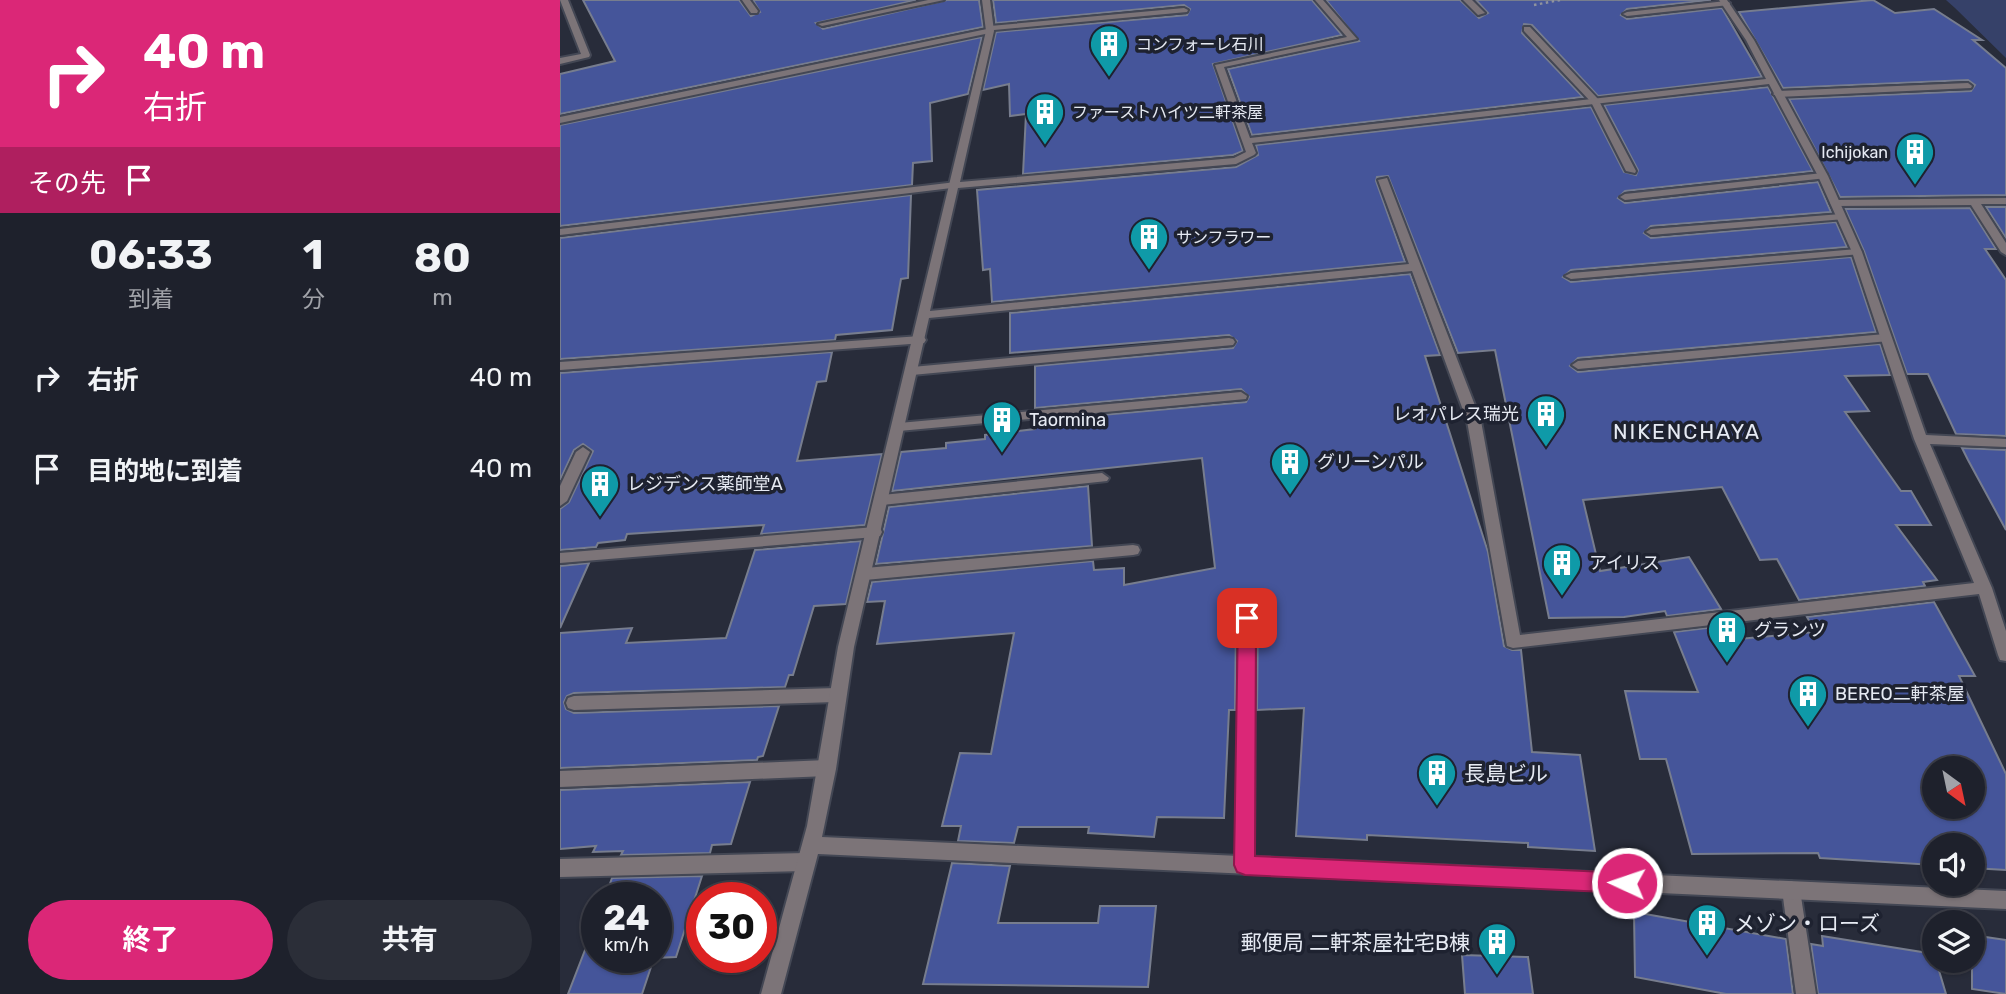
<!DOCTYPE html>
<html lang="ja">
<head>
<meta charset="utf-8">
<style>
	:root { --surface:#1e212c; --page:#2b2e38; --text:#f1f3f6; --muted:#a1a3a9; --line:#3c3e48; --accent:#db2777 }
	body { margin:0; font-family:Rubik,"Noto Sans JP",sans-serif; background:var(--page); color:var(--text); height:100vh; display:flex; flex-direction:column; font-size:26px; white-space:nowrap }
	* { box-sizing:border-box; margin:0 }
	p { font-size:23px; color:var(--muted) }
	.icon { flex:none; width:38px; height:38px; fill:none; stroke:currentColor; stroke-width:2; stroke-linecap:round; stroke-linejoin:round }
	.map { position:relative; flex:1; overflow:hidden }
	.sheet { display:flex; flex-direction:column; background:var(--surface); width:560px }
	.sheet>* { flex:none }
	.banner { background:#db2777; color:#fff; overflow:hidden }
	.needle { width:46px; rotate:147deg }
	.fabs { position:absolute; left:1362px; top:756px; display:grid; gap:14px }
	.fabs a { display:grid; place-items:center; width:63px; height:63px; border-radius:50%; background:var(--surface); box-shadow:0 2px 5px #0004,0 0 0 2px var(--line); font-size:35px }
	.speed { position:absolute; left:21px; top:882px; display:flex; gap:14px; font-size:35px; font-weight:700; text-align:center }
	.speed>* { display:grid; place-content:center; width:91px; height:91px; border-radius:50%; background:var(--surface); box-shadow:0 2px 5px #0004,0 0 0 2px var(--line); line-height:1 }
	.speed small { font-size:18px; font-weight:400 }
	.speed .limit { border:10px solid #d22; background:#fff; color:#111 }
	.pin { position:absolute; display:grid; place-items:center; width:60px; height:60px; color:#fff; margin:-30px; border-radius:14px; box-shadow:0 4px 10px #0006 }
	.me { position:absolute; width:77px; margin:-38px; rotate:273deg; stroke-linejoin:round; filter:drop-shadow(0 0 5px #0008) }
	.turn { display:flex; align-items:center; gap:24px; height:147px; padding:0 28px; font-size:32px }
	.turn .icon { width:91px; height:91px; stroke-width:2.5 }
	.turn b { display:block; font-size:49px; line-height:60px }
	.then { display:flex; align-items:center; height:66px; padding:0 28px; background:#0003; gap:14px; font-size:26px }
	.eta { display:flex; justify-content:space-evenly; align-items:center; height:119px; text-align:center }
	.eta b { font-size:42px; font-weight:700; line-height:49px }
	.cta { display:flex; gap:14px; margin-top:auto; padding:14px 28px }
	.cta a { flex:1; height:80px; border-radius:42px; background:var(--accent); color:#fff; font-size:28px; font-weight:700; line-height:80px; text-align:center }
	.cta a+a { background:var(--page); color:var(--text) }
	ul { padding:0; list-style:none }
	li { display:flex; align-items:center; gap:21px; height:91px; padding:0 28px }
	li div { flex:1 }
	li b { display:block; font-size:26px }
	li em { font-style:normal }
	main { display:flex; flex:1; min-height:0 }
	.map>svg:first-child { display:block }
</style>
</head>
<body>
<main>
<section class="sheet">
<div class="banner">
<div class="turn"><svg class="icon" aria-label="right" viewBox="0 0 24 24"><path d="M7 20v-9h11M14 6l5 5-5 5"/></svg><div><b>40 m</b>右折</div></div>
<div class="then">その先<svg class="icon" aria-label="arrive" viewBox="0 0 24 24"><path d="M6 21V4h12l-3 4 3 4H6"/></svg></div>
</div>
<div class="eta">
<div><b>06:33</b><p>到着</p></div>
<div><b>1</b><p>分</p></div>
<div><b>80</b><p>m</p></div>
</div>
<ul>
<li><svg class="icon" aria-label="right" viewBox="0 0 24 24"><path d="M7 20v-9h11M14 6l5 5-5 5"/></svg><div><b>右折</b></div><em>40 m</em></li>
<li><svg class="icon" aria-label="arrive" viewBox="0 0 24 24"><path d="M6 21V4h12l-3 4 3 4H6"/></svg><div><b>目的地に到着</b></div><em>40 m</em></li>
</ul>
<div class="cta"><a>終了</a><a>共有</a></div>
</section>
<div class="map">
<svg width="1446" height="994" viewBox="0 0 1446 994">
	<rect width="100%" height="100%" fill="#282c3a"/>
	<polygon fill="#364169" points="1386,0 1446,0 1446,58 1395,8"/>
	<g fill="#45559a" stroke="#777d8e" stroke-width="2" fill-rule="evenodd">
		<polygon points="23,0 179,0 191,16 200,12 193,0 356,0 256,23 263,29 387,0 419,0 423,27 0,114 0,74 55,61"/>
		<polygon points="433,0 752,0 782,35 653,64 683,151 673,155 463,174 466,114 450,116 449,84 423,90 436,32 627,15 630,9 624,5 436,23"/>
		<polygon points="766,0 900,0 919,18 928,13 916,0 1151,0 1067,9 1061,15 1067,19 1162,8 1202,77 1038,96 972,25 964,24 962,33 1023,97 692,135 668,69 799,41"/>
		<polygon points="1313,0 1335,13 1374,9 1422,40 1413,40 1446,68 1446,195 1280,197 1229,99 1411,91 1415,85 1408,80 1223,88 1179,12"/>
		<polygon points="422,37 408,94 370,103 372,161 353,163 352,185 0,226 0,125"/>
		<polygon points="1208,87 1253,171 1065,191 1058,198 1065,203 1258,182 1271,212 1091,226 1084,233 1091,238 1276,222 1287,247 1011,270 1003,277 1011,282 1291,257 1316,332 1018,358 1010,366 1018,372 1320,344 1330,375 1285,376 1309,411 1285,412 1341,491 1351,491 1371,525 1336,525 1377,580 1363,582 1365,586 1239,600 1217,559 1200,560 1162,487 1023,500 1040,571 1129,557 1161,609 1107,616 1105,611 1064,617 989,618 935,350 898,353 828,176 817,177 816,181 845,262 432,302 430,269 423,270 417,190 676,167 698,155 696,145 1031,107 1064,172 1076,175 1078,170 1044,105"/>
		<polygon points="351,195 348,278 341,279 332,330 276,335 275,340 0,359 0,238"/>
		<polygon points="1426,207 1446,207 1446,238"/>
		<polygon points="1410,208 1436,249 1425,249 1446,280 1446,436 1396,434 1368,374 1347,374 1304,251 1285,209"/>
		<polygon points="850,274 880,355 865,356 928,552 944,646 952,650 961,650 972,752 1020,755 1035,851 968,847 968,843 807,835 807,840 736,836 744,708 697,710 698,618 688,610 681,612 676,618 675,710 669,710 664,818 597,817 594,837 528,833 529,827 458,827 454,843 398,841 401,826 382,826 400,753 431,754 454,633 317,644 325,601 307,602 312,582 533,561 534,570 564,568 564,585 655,568 642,458 332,491 341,452 386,448 386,443 425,439 425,435 475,429 475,421 686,402 689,397 681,389 475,408 475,366 673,348 677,341 669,335 450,353 450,313"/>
		<polygon points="272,352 266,381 257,382 237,461 322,454 305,525 201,534 204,525 67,534 65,540 38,543 36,547 0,550 0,509 9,502 33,451 23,444 14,450 0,480 0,373"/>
		<polygon points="1402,448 1446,450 1446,530 1408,460"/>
		<polygon points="528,486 532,546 316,564 329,507"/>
		<polygon points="301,541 286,604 254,606 233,675 229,675 225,687 14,693 7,696 4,702 6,709 14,713 219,706 203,756 198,757 197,760 0,768 0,633 72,628 66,643 166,638 195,550"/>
		<polygon points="29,563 0,628 0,566"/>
		<path d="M 1374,602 L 1415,676 L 1399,676 L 1446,774 L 1446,870 L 1412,868 L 1412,845 L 1374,845 L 1374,865 L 1260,858 L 1258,853 L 1132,854 L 1106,759 L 1080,759 L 1065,691 L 1138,692 L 1114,632 L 1171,625 L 1179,639 L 1256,632 L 1247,617 ZM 1374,768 L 1412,768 L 1412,807 L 1374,807 Z"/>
		<polygon points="190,782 171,844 152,845 150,853 61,855 63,851 33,852 36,846 0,849 0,790"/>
		<polygon points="392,863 450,866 438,923 538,923 540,906 596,906 588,987 363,984"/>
		<polygon points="142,876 116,957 94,958 82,994 8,994 37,919 37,957 96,957 96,898 45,898 52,878"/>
		<polygon points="1074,912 1226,939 1233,994 1166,994 1075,977"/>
		<polygon points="1412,935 1446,940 1446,994 1412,989"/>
		<polygon points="1262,936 1374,954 1386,994 1258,994 1251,944 1263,946"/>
		<polygon points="902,955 968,957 973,994 905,994"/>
	</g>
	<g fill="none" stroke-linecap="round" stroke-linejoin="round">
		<g stroke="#434754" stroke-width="4">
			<g id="lane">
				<polygon points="0,0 8,0 30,55 29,57 0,64 0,58 21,54"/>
				<polygon points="182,0 190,0 198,11 197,13 191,13"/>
				<polygon points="368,0 384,0 262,26 258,24"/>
				<polygon points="903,0 912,0 925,13 918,15"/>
				<polygon points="1166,1 1170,3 1169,5 1067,16 1063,14 1067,12"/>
				<polygon points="624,8 628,10 627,12 434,30 430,33 0,123 0,117 427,29 430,26"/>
				<polygon points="964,27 970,27 1038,99 1076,171 1075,173 1066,171 1031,102 964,31"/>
				<polygon points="1408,83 1412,86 1411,88 1218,97 1213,94 1218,91"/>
				<polygon points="1263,173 1267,174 1267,178 1065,200 1060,197 1065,194"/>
				<polygon points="396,182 401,185 400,187 0,235 0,229"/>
				<polygon points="1446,198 1446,204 1421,204 1446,243 1446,255 1441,252 1411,205 1275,206 1270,203 1275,200"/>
				<polygon points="1281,214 1285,215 1285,219 1091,235 1086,232 1091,229"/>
				<polygon points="1297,249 1302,252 1301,254 1011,279 1005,276 1011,273"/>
				<polygon points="1325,334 1331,338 1329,341 1018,369 1012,365 1018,361"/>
				<polygon points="360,336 364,337 366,340 364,343 0,370 0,362"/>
				<polygon points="669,338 673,339 675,342 673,345 352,375 346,371 352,367"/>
				<polygon points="681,392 687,396 686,399 339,431 332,427 339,423"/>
				<polygon points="23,447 30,452 7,501 0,506 0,486 16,452"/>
				<polygon points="542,473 549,478 547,481 322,505 315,500 322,495"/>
				<polygon points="315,527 320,528 322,532 320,536 315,537 0,563 0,553"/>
				<polygon points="573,545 578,546 580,550 578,554 573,555 305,580 300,578 298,574 300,570 305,568"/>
				<polygon points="687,612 692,614 695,618 694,865 692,871 685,874 678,871 676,865 679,618 682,614"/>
				<polygon points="276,688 282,690 284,695 282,700 276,702 14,710 8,708 6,703 8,698 14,696"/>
				<polygon points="267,760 273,763 276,768 273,773 267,776 0,787 0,771"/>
				<polygon points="246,853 253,856 255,862 253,868 246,871 0,877 0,859"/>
				<polygon points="1231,881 1238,884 1240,890 1256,994 1236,994 1222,890 1224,884"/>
			</g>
		</g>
		<g stroke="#434754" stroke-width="4">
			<path id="street" d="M 422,0 L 430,0 L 434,31 L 400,182 L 674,158 L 686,152 L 655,65 L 787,37 L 755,0 L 763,0 L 797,39 L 664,67 L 690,138 L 1206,79 L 1186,40 L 1159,0 L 1167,0 L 1194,40 L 1268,176 L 1302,252 L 1366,435 L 1446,439 L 1446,447 L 1370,444 L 1432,588 L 1446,631 L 1446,661 L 1440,660 L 1438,655 L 1419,594 L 953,648 L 947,646 L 907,421 L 852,271 L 369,318 L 294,647 L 276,769 L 262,837 L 1446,891 L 1446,909 L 258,854 L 221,994 L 201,994 L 247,826 L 278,647 L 426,31 ZM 1209,84 L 1258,176 L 1292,252 L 1354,439 L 1414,583 L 960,635 L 921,421 L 827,178 L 818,180 L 849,264 L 370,311 L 398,188 L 676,164 L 694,155 L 696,153 L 692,143 Z"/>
		</g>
		<polyline stroke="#8f939e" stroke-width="2.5" stroke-dasharray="2.5 3.5" stroke-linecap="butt" points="974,5 1000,0"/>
		<use href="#lane" fill="#7c7478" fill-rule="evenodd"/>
		<use href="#street" fill="#7c7478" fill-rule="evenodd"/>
	</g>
	<polygon fill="#db2777" stroke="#8e194d" stroke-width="2" points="687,612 696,618 695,856 1067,873 1075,876 1078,883 1075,890 1067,893 685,875 677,872 674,865 678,618"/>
	<defs>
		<g id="building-pin" transform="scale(2.0125)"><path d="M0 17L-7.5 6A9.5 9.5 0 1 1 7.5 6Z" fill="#0f9aa8" stroke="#1e2230"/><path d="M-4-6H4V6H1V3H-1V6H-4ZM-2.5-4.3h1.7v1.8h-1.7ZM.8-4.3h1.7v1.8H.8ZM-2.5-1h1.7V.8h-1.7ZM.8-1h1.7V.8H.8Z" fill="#fff"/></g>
	</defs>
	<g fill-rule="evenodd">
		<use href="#building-pin" x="549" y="44"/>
		<use href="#building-pin" x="485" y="112"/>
		<use href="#building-pin" x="1355" y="152"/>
		<use href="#building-pin" x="589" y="237"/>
		<use href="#building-pin" x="986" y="414"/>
		<use href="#building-pin" x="442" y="420"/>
		<use href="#building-pin" x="730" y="462"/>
		<use href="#building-pin" x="40" y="484"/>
		<use href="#building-pin" x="1002" y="563"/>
		<use href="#building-pin" x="1167" y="630"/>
		<use href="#building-pin" x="1248" y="694"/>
		<use href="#building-pin" x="877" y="773"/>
		<use href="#building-pin" x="1147" y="923"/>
		<use href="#building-pin" x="937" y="942"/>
	</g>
	<g text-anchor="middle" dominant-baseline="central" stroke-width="7" stroke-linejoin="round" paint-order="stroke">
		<g font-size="16" fill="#e6eaf3" stroke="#1e2230" text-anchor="start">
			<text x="576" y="44">コンフォーレ石川</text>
			<text x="512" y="112">ファーストハイツ二軒茶屋</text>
			<text x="1328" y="152" text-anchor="end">Ichijokan</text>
			<text x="616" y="237">サンフラワー</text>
		</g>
		<g font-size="18" fill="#e6eaf3" stroke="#1e2230" text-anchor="start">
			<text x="959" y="414" text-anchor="end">レオパレス瑞光</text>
			<text x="469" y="420">Taormina</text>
			<text x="757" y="462">グリーンパル</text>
			<text x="67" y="484">レジデンス薬師堂A</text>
			<text x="1029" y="563">アイリス</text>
			<text x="1194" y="630">グランツ</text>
			<text x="1275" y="694">BEREO二軒茶屋</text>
		</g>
		<g font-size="21" letter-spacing="2" fill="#e6eaf3" stroke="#1e2230">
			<text x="1127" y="431">NIKENCHAYA</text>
		</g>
		<g font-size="21" fill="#e6eaf3" stroke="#1e2230" text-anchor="start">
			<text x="904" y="773">長島ビル</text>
			<text x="1174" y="923">メゾン・ローズ</text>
			<text x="910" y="942" text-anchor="end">郵便局 二軒茶屋社宅B棟</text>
		</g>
	</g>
</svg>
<div class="fabs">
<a><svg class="needle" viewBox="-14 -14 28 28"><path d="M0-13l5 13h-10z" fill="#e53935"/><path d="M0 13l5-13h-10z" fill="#a1a3a9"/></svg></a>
<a><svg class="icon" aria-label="sound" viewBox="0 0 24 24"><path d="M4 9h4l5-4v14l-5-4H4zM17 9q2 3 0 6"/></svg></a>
<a><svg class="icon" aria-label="layers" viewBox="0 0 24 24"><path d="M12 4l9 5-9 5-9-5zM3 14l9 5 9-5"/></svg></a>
</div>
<div class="speed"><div>24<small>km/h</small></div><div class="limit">30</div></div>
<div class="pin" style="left:687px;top:618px;background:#d93025"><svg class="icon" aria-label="arrive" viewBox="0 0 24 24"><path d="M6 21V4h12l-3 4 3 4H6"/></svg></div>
<svg class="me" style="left:1067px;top:883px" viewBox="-20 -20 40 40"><circle r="17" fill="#db2777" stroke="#fff" stroke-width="3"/><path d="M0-11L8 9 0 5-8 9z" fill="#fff"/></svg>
</div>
</main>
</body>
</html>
